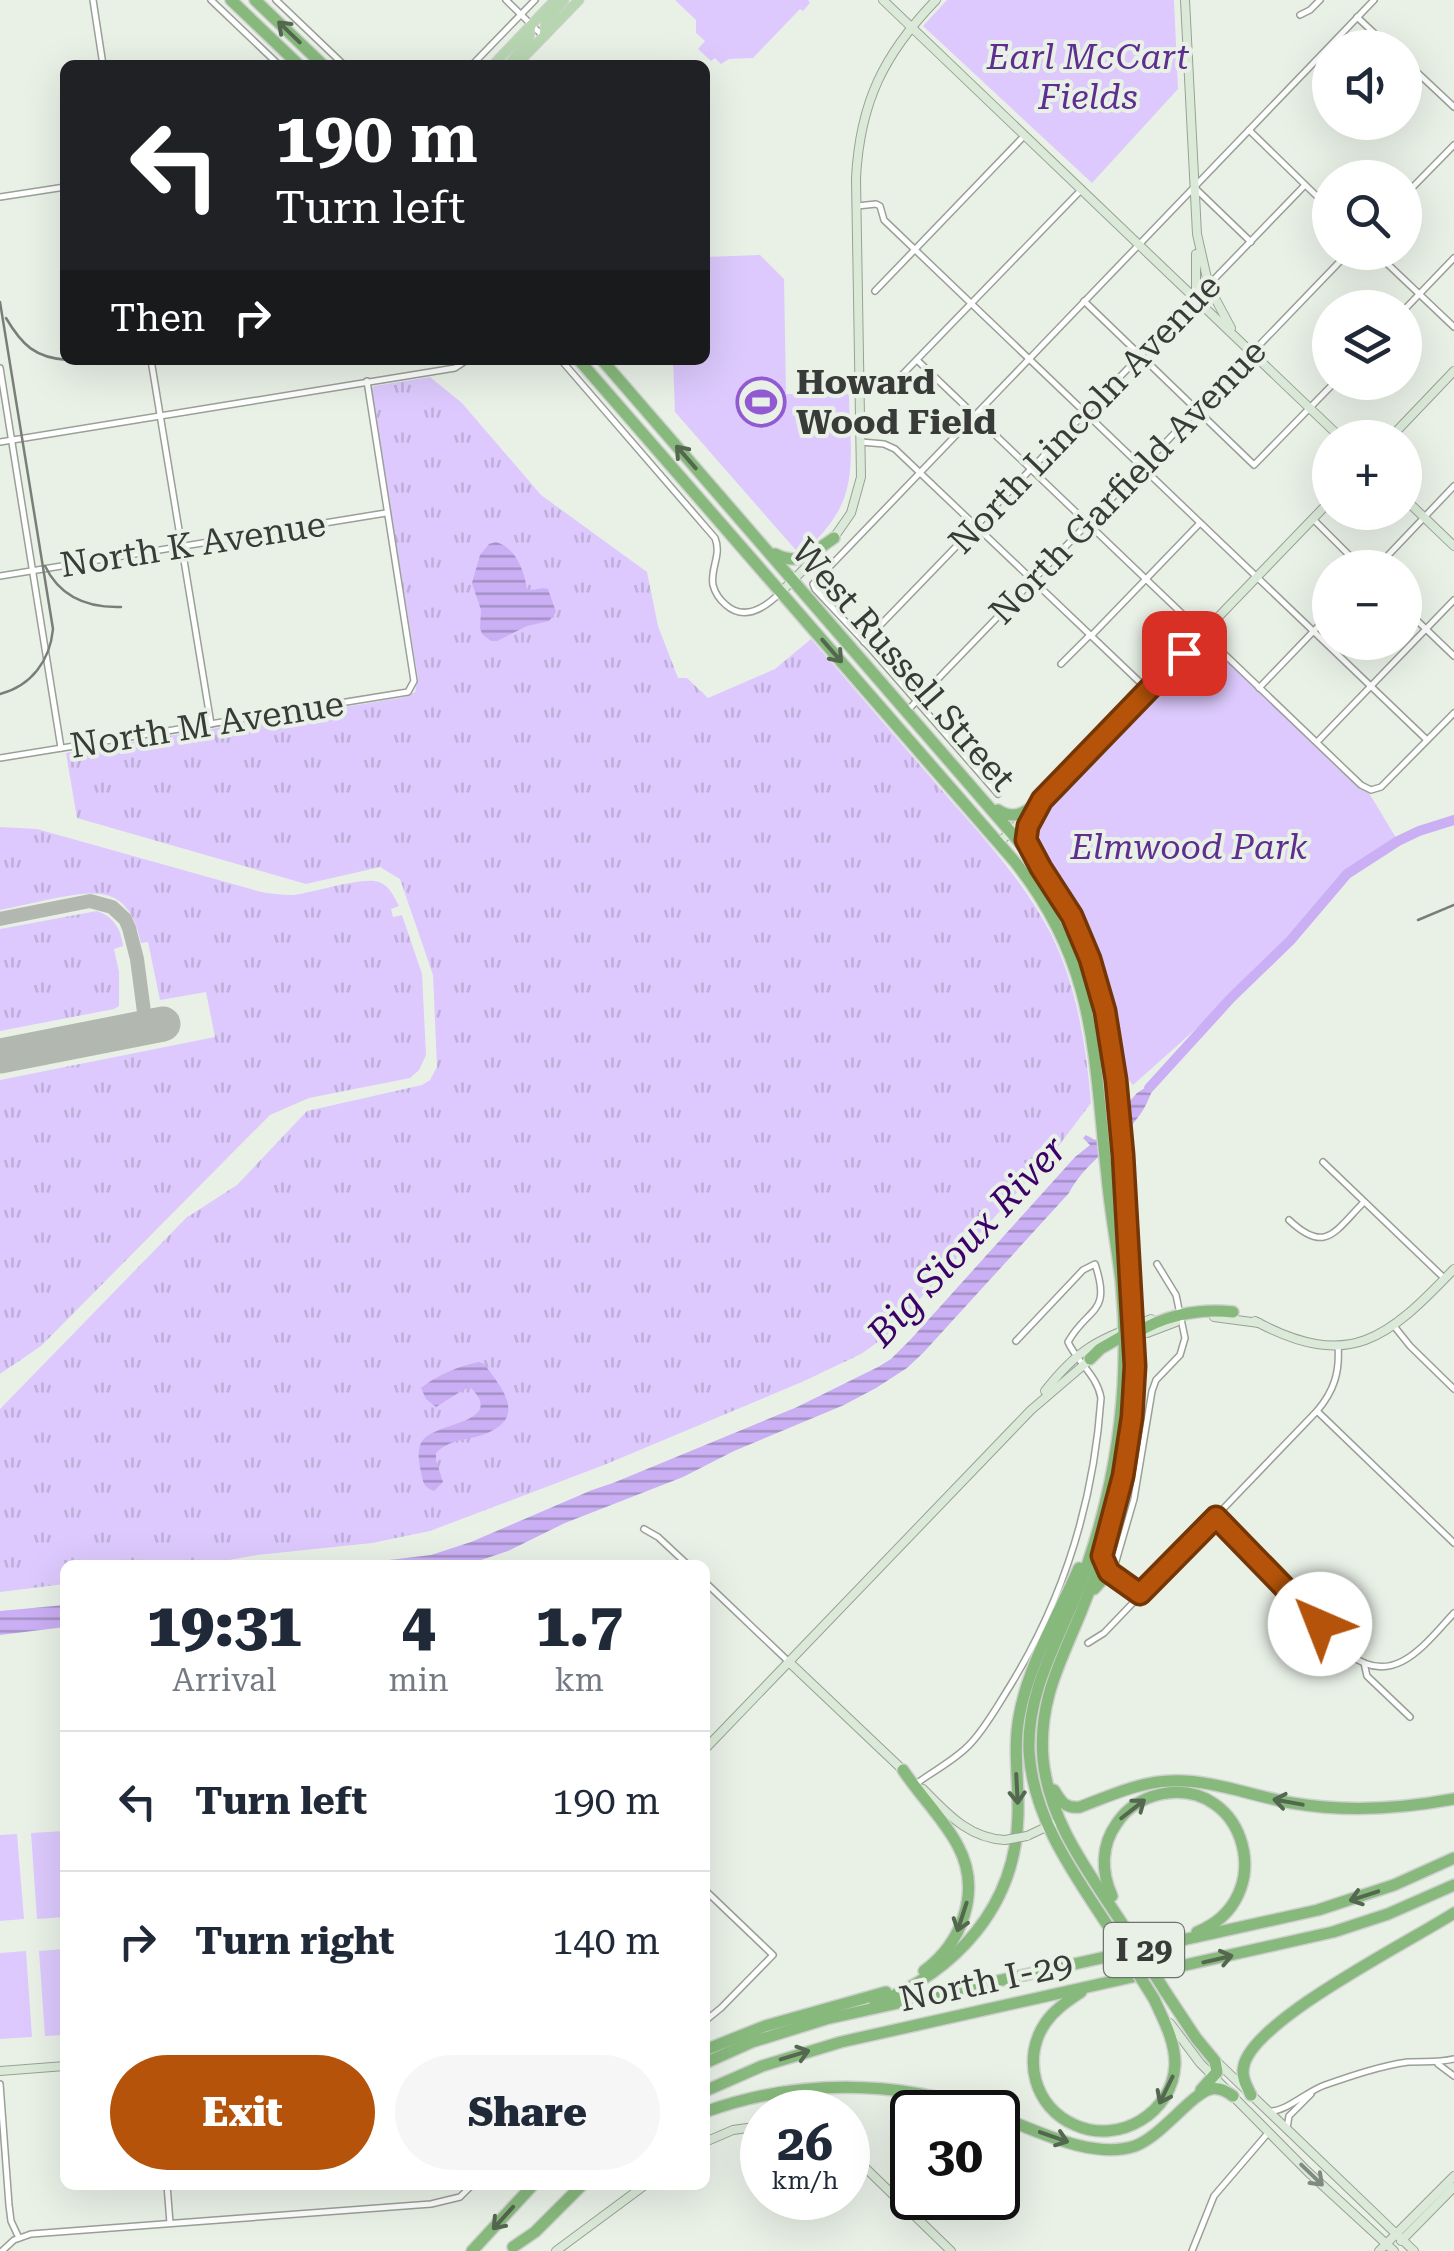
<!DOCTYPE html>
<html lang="en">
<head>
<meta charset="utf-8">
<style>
	:root { --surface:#fff; --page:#f6f6f7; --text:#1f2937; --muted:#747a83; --line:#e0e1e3; --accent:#b45309 }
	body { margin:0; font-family:"Roboto Serif",serif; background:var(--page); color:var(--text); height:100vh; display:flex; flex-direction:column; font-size:38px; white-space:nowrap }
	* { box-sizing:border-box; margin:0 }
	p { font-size:32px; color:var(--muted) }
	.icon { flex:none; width:55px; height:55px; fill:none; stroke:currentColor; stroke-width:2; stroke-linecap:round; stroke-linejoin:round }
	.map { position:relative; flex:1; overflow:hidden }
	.side { position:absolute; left:60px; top:1560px; width:650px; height:630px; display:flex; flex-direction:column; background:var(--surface); border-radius:15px; box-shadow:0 10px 40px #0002 }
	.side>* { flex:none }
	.guide { position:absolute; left:60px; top:60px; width:650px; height:305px; border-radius:15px; box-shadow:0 10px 40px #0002; background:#202124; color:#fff; overflow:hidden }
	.controls { position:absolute; left:1312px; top:30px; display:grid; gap:20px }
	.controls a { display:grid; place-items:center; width:110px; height:110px; border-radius:50%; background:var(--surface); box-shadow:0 10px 40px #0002; font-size:50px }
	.speed { position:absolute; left:740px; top:2090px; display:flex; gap:20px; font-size:50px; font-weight:700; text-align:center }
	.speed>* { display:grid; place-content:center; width:130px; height:130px; border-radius:50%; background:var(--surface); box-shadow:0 10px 40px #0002; line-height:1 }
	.speed small { font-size:25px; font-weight:400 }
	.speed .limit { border:5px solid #111; border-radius:15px; background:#fff; color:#111 }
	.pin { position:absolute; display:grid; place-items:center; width:85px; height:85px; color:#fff; margin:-42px; border-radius:20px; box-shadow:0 5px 15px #0006 }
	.me { position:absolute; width:110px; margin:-55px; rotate:316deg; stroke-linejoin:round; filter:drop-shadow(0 0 8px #0008) }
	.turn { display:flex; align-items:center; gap:35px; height:210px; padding:0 50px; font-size:45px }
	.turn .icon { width:130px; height:130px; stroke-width:2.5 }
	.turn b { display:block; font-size:70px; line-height:85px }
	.then { display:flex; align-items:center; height:95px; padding:0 50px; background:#0003; gap:20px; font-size:38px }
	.eta { display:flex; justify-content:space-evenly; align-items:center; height:170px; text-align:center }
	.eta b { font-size:60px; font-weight:800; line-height:70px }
	.action { display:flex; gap:20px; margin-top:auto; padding:20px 50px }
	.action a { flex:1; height:115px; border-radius:60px; background:var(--accent); color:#fff; font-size:40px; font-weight:800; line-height:115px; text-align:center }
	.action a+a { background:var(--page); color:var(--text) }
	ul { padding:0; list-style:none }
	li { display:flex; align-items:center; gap:30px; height:140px; padding:0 50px; border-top:2px solid var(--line) }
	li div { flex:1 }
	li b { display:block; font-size:38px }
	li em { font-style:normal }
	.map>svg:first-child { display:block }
</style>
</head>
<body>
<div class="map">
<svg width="1454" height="2251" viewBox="0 0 1454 2251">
	<defs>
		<pattern id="grass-tufts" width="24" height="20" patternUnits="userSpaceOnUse" patternTransform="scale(2.5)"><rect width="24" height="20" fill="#ddc9fd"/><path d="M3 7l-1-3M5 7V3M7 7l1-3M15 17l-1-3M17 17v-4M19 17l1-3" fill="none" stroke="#beaed9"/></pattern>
		<pattern id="water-rules" width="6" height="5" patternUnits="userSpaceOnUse" patternTransform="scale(2.5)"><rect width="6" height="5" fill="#caaff4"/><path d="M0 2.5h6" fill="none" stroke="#a590c6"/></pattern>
	</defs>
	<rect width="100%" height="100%" fill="#e9f1e7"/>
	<g fill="url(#grass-tufts)">
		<path d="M 430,377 L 462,403 L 541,495 L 647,572 L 658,626 L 678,678 L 687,678 L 708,698 L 775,669 L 811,639 C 856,691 901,743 945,794 C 984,838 1024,882 1051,934 C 1077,987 1086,1045 1091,1103 L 1054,1152 L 885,1337 L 861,1354 L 802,1382 L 604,1465 L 430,1531 L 372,1543 L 257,1555 L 201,1565 L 65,1565 L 65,1584 L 0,1592 L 0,1409 L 186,1218 L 237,1185 L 307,1111 L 422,1085 L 430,1080 L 437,1067 L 433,975 L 400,879 L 380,867 L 306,884 L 77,818 L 66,753 L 405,697 L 415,692 L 418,679 L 371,389 L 374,386 Z"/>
		<path d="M 0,827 L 37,829 L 261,892 C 272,894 282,895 293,895 C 313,893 363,876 379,882 C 390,886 394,897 399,906 L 391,909 L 393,917 L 402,915 L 422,974 L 426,1055 L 419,1070 L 410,1078 L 309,1098 L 270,1115 L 41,1346 L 0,1374 L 0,1080 L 215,1037 L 206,992 L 160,1000 L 148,942 L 141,943 C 129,889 103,889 56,898 C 37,902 19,906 0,910 Z"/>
		<path d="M 97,911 C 114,917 121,929 123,946 L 114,949 L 119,972 L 119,1006 L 114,1009 L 0,1031 L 0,929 Z"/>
	</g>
	<g fill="#ddc9fd">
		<polygon points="675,0 808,0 810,3 803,11 800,9 753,58 729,59 721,64 715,58 711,61 698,49 705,41 696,33 696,20"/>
		<polygon points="947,0 1174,0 1178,89 1092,183 923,26"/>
		<path d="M 760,255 L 784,279 L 786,394 L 849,394 C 849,432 858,479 837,513 C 828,529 813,543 801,556 L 675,412 L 673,360 L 705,360 L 705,257 Z"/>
		<path d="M 1203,633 L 1366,788 L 1398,841 L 1347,874 L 1290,941 L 1253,978 L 1133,1085 C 1109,1057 1103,993 1090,958 C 1073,914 1048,873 1026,831 L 1043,799 Z"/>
		<polygon points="65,1831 65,1917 37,1919 31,1833"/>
		<polygon points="17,1834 24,1919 0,1921 0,1835"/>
		<polygon points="65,1949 65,2035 45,2036 39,1951"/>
		<polygon points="26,1951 32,2037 0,2039 0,1953"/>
	</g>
	<g fill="url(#water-rules)">
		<path d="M 496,542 C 516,548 524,570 527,589 C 534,592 540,586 548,589 L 556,612 L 549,621 L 527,626 L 497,641 L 491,641 L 482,634 L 480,628 L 481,610 L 472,583 L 480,555 L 489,544 Z"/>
		<path d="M 1157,1080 C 1151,1092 1147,1106 1139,1116 C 1118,1144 1085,1162 1069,1193 L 923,1353 L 907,1368 L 876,1388 L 844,1405 L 734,1451 L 683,1477 L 565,1523 L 508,1551 L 466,1565 L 346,1565 L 431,1555 L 471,1542 L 592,1490 L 613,1483 L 797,1407 L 878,1367 L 891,1359 L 911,1339 L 1075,1157 L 1090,1145 L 1083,1138 L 1086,1135 L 1095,1140 L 1137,1093 Z"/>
		<path d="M 479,1362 L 484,1364 C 504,1390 528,1419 482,1435 C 464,1441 450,1439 436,1453 L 436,1460 L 443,1482 L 434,1491 C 424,1487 423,1483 421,1472 C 419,1462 416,1449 423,1440 C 436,1422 506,1423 471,1388 L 463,1390 L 436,1407 L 426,1399 L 421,1388 C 437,1375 459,1366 479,1362 Z"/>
		<polygon points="65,1605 65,1627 0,1635 0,1611"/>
	</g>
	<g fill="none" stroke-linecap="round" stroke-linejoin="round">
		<polyline stroke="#caaff4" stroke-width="10" points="1149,1088 1231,998 1290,941 1347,874 1398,841 1419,831 1454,820"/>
		<polyline stroke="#b2b8b0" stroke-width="14" points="0,919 90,901 112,907 125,919 129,928 137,959 144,1012 143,1022 134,1030"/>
		<polyline stroke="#b2b8b0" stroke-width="35" points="0,1056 163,1024"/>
		<g stroke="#99a197" stroke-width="8">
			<g id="street">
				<polyline points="93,0 103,65"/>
				<polyline points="211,0 279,65"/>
				<polyline points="276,0 344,65"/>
				<polyline points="506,0 543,36"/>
				<polyline points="1300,15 1310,10 1320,0"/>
				<polyline points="1357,17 1390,48"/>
				<polyline points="1405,61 1454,107"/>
				<polyline points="472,65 535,0"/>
				<polyline points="1249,130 1330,209"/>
				<polyline points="1196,189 1251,242"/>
				<polyline points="1405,195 1454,145"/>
				<polyline points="0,197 65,187"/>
				<polyline points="857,206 876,204 880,206 884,220 1427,740"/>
				<polyline points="1375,252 1454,327"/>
				<polyline points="875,291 1025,135"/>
				<polyline points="1084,301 1254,465 1335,382"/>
				<polyline points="1405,309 1454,258"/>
				<polyline points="151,360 211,724"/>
				<path d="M 561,360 L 715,538 C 722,555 710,568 713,585 C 715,593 720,600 726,605 C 745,622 766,607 781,592"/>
				<polyline points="917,360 1361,785 1371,790 1381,787 1454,713"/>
				<polyline points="0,368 61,748"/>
				<polyline points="860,382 894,380 900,377 1082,189"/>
				<polyline points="0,442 455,368 467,360"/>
				<polyline points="861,442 884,444 895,449 1148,690"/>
				<polyline points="1313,519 1362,568"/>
				<polyline points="1376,568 1454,486"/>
				<polyline points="0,576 386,513"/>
				<polyline points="1405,609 1454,656"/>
				<polyline points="1091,636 1200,523"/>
				<polyline points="864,642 1305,185"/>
				<polyline points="1061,664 1090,635"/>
				<polyline points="1259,688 1330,614"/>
				<polyline points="907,711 1349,252"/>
				<polyline points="1317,742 1454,600"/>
				<polyline points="0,758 408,692 414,681 367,381"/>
				<polyline points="998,794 872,650 815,589 813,584 1374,0"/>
				<polyline points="1323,1162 1444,1278"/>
				<path d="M 1289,1220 C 1326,1255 1335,1231 1364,1202"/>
				<polyline points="1394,1326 1410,1346 1454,1389"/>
				<polyline points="1317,1411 1454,1543"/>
				<path d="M 1215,1517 L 1349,1654 C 1394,1689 1425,1644 1454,1613"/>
				<polyline points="644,1529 658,1537 688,1565"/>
				<polyline points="705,1582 789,1662"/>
				<polyline points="1140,1594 1112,1575 1134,1499 1152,1391 1156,1380 1180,1355 1185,1338 1176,1295 1157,1264"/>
				<path d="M 1088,1643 L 1104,1633 L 1317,1411 C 1334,1391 1340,1372 1338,1346"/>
				<polyline points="1364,1663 1367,1676 1410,1717"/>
				<path d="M 916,1784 C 934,1770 956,1760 971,1743 C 986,1727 998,1705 1010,1686 C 1064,1598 1094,1500 1101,1398 C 1097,1375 1077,1362 1068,1342 C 1088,1306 1112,1315 1095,1264 L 1083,1270 L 1016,1341"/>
				<polyline points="705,1890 773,1955 721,2008 705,2021"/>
				<polyline points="1438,2064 1454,2076"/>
				<polyline points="0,2084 9,2205 11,2221 19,2238"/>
				<path d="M 1270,2111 C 1286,2112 1307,2091 1325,2085 C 1351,2076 1380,2066 1408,2062 C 1424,2061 1438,2063 1454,2059"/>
				<polyline points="1287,2128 1289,2116 1311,2094"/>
				<polyline points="167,2185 170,2223"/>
				<polyline points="2,2251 14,2240 31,2234 431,2204 460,2197 470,2187"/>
				<polyline points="1192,2251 1214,2196 1268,2133"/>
			</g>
		</g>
		<g stroke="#99a197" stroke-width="10">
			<g id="secondary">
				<polyline points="883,0 1341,438"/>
				<polyline points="1185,0 1197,234 1209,287 1231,328"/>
				<polyline points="1196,300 1196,254"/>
				<polyline points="1390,438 1454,371"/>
				<polyline points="1405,499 1454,546"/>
				<path d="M 833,539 L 851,513 L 861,477 L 856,178 C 860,102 884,54 936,0"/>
				<polyline points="781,592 820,553"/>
				<polyline points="1042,800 1330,501"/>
				<polyline points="999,843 1032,810"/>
				<polyline points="1214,1317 1259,1323"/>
				<path d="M 1255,1321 C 1350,1372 1388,1338 1454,1269"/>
				<polyline points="1147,1333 1176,1322"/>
				<path d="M 1045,1391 C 1081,1345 1098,1341 1151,1319"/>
				<polyline points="789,1662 905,1772"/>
				<polyline points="705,1749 1031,1410 1093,1357"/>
				<path d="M 923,1789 C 947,1813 968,1838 1005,1840"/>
				<polyline points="1027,1836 1059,1821"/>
				<polyline points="1170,2023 1200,2063 1308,2172 1394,2251"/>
				<polyline points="1215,2060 1414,2251"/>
				<polyline points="0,2071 65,2066"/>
				<polyline points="705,2142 733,2130 762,2126"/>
				<polyline points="848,2151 951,2251"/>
				<polyline points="1401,2241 1454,2187"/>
				<polyline points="556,2251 645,2185"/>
				<polyline points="1379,2251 1454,2176"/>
			</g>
		</g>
		<g stroke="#cfd0cf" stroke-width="11">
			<g id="primary">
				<polyline points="544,36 546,22 564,0"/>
				<polyline points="493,65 555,0"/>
				<polyline points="509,65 529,38 531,25"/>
				<polyline points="516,65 579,0"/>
			</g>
		</g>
		<g stroke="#cfd0cf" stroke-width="14">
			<g id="highway">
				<polyline points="231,0 299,65"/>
				<polyline points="255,0 323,65"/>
				<path d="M 579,360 L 1015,862 C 1097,965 1093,1053 1107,1176 C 1110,1211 1117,1246 1121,1281 C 1128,1353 1123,1429 1106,1500 C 1098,1534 1087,1568 1074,1600 C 1053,1650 1027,1696 1029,1751 C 1033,1821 1077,1878 1114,1935"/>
				<path d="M 602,360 L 1034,859 C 1060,894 1082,931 1095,972 C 1119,1049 1122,1133 1126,1212 C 1129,1263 1136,1313 1135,1364 C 1135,1414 1127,1465 1114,1514 C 1106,1546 1095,1577 1083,1607 C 1062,1660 1038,1699 1043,1759 C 1049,1823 1091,1875 1125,1928"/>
				<path d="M 775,554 C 800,567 813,552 834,538"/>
				<path d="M 998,810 C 1016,822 1027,810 1043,800"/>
				<path d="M 1031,851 C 1022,832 1030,821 1040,804"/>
				<path d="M 1131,1336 C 1161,1316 1197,1308 1233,1312"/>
				<polyline points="1090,1359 1100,1349 1128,1333"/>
				<polyline points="1094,1589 1102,1580 1112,1575 1106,1569 1102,1556"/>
				<path d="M 903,1770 C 920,1796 944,1819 958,1846 C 982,1891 962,1943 924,1971"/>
				<path d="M 1054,1790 C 1061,1802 1066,1809 1080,1807 C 1109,1796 1139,1782 1170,1781 C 1210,1779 1252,1796 1292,1803 C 1345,1812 1401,1809 1454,1799"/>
				<path d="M 1112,1896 C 1101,1872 1101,1845 1117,1823 C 1127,1808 1143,1798 1161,1794 C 1246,1777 1280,1899 1197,1932"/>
				<polyline points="1165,1991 1196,2038 1215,2061 1217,2072 1201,2090"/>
				<path d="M 1081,1992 C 1068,2001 1055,2009 1046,2022 C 1021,2057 1034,2108 1075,2125 C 1119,2145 1173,2113 1175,2064 C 1175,2040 1163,2019 1154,1999"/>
				<path d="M 875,2004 C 956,1971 1016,1907 1018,1815 C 1019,1782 1013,1750 1019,1717 C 1028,1665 1058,1616 1079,1568"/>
				<polyline points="705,2050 765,2026 886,1992"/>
				<polyline points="705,2063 752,2042 826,2019 1318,1910 1394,1885 1454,1858"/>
				<polyline points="705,2091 762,2066 841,2042 1333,1932 1388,1914 1454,1885"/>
				<path d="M 1251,2095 C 1246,2085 1241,2076 1244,2065 C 1255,2019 1411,1941 1454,1913"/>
				<path d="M 705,2112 C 797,2079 895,2079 987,2112"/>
				<path d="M 998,2116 C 1037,2131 1093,2160 1135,2146 C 1162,2136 1192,2093 1211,2089 C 1219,2087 1226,2091 1233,2096"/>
				<polyline points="513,2247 535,2232 582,2185"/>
				<polyline points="472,2251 533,2185"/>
			</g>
		</g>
		<use href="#street" stroke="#fff" stroke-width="5"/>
		<use href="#secondary" stroke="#dbead8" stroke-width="8"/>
		<use href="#primary" stroke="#b7d5b0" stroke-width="9"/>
		<use href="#highway" stroke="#87b97c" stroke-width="11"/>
		<g stroke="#7a7e78" stroke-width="2.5">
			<path d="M 0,302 L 53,629 C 50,661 31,686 0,694"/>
			<path d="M 6,318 C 22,345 35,358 68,360"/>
			<path d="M 45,566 C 60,597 88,608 121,607"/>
			<polyline points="1418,920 1454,905"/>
		</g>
		<g stroke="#99a197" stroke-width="10" stroke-linecap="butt">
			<polyline id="secondary-bridge" points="1005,1840 1027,1836"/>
		</g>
		<g stroke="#cfd0cf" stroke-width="14" stroke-linecap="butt">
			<g id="highway-bridge">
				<polyline points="1125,1928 1165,1991"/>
				<polyline points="1114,1935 1154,1999"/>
			</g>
		</g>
		<use href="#secondary-bridge" stroke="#dbead8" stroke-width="8"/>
		<use href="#highway-bridge" stroke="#87b97c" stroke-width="11"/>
	</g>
	<defs><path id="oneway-shaft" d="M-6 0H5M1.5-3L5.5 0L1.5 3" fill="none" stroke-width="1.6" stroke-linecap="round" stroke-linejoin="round" transform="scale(2.5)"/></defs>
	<g stroke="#54674f">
		<use href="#oneway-shaft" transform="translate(289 32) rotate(-136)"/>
		<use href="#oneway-shaft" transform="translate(686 457) rotate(-131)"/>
		<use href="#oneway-shaft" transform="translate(832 651) rotate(49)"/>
		<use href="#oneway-shaft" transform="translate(1017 1789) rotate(87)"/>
		<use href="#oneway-shaft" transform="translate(1288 1802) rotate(-170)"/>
		<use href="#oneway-shaft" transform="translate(1133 1809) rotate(-38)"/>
		<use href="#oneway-shaft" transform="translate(1364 1896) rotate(162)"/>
		<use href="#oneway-shaft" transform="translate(962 1917) rotate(108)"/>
		<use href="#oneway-shaft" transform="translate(1218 1959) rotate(-13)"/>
		<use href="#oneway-shaft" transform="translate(795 2055) rotate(-17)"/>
		<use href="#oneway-shaft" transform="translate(1166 2090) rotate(116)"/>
		<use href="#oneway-shaft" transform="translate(1054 2137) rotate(19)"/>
		<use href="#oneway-shaft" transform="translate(503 2218) rotate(132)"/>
	</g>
	<use stroke="#818a7f" href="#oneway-shaft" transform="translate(1312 2175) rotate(44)"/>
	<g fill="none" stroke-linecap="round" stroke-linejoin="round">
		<g stroke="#753606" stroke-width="25">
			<polyline id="route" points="1184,653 1042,800 1028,826 1026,840 1041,868 1072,916 1090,959 1105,1011 1116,1080 1123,1155 1135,1366 1132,1417 1123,1476 1102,1556 1109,1572 1140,1594 1216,1517 1320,1624"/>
		</g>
		<use href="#route" stroke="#b45309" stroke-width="18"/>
	</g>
	<defs>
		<g id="stadium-ring" transform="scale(2.5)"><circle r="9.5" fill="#e9f1e7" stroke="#915ad2" stroke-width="1.5"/><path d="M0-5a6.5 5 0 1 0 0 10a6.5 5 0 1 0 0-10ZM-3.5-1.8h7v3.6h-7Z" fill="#915ad2"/></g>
	</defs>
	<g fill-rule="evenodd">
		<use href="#stadium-ring" x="761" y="402"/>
	</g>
	<g text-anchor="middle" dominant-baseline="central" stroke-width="8" stroke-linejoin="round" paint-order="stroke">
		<rect fill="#e9f1e7" stroke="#6d726c" stroke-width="2.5" x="1104" y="1923" width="80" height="54" rx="8"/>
		<g font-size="32" font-weight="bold" fill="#383b37">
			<text x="1144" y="1950">I 29</text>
		</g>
		<g font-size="35" font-style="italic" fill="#5e2e90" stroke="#e9f1e7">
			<text x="1088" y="57">Earl McCart<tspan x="1088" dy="40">Fields</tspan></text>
			<text x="1189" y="847">Elmwood Park</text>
		</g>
		<g font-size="35" font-weight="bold" fill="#383b37" stroke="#e9f1e7" text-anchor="start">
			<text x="796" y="382">Howard<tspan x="796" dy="40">Wood Field</tspan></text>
		</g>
		<g font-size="35" fill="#383b37" stroke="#e9f1e7">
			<text transform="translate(1085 414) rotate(-46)">North Lincoln Avenue</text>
			<text transform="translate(1128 482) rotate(-46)">North Garfield Avenue</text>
			<text transform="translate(193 545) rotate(-9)">North K Avenue</text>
			<text transform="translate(903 665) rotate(49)">West Russell Street</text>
			<text transform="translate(207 725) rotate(-9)">North M Avenue</text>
			<text transform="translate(986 1982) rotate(-12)">North I-29</text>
		</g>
		<g font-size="38" font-style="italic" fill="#3c0069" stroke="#e9f1e7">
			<text transform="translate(967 1241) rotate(-47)">Big Sioux River</text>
		</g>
	</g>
</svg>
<div class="controls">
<a><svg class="icon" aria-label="sound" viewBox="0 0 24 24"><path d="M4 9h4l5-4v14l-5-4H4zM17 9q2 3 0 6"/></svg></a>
<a><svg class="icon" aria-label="search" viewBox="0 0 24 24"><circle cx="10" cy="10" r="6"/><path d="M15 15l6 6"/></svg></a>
<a><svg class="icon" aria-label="layers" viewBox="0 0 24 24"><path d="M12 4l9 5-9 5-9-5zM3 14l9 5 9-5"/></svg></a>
<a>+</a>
<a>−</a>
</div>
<div class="speed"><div>26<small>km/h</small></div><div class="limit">30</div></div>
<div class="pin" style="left:1184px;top:653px;background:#d93025"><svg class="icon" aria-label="arrive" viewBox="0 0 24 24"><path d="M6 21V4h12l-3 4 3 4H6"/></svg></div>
<svg class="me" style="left:1320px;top:1624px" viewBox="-20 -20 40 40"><circle r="19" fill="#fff"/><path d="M0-13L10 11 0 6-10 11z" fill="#b45309"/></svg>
<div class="guide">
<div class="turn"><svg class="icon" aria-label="left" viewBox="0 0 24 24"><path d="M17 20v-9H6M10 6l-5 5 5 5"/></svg><div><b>190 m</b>Turn left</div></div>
<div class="then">Then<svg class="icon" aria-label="right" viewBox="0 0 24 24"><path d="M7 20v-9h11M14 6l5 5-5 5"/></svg></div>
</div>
<section class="side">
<div class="eta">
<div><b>19:31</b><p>Arrival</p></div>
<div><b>4</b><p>min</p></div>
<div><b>1.7</b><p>km</p></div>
</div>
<ul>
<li><svg class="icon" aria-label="left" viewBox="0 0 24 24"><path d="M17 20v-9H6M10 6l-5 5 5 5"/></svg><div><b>Turn left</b></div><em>190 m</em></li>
<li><svg class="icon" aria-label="right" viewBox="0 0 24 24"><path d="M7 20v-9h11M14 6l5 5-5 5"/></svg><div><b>Turn right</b></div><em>140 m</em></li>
</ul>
<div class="action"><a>Exit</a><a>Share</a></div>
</section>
</div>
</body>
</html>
